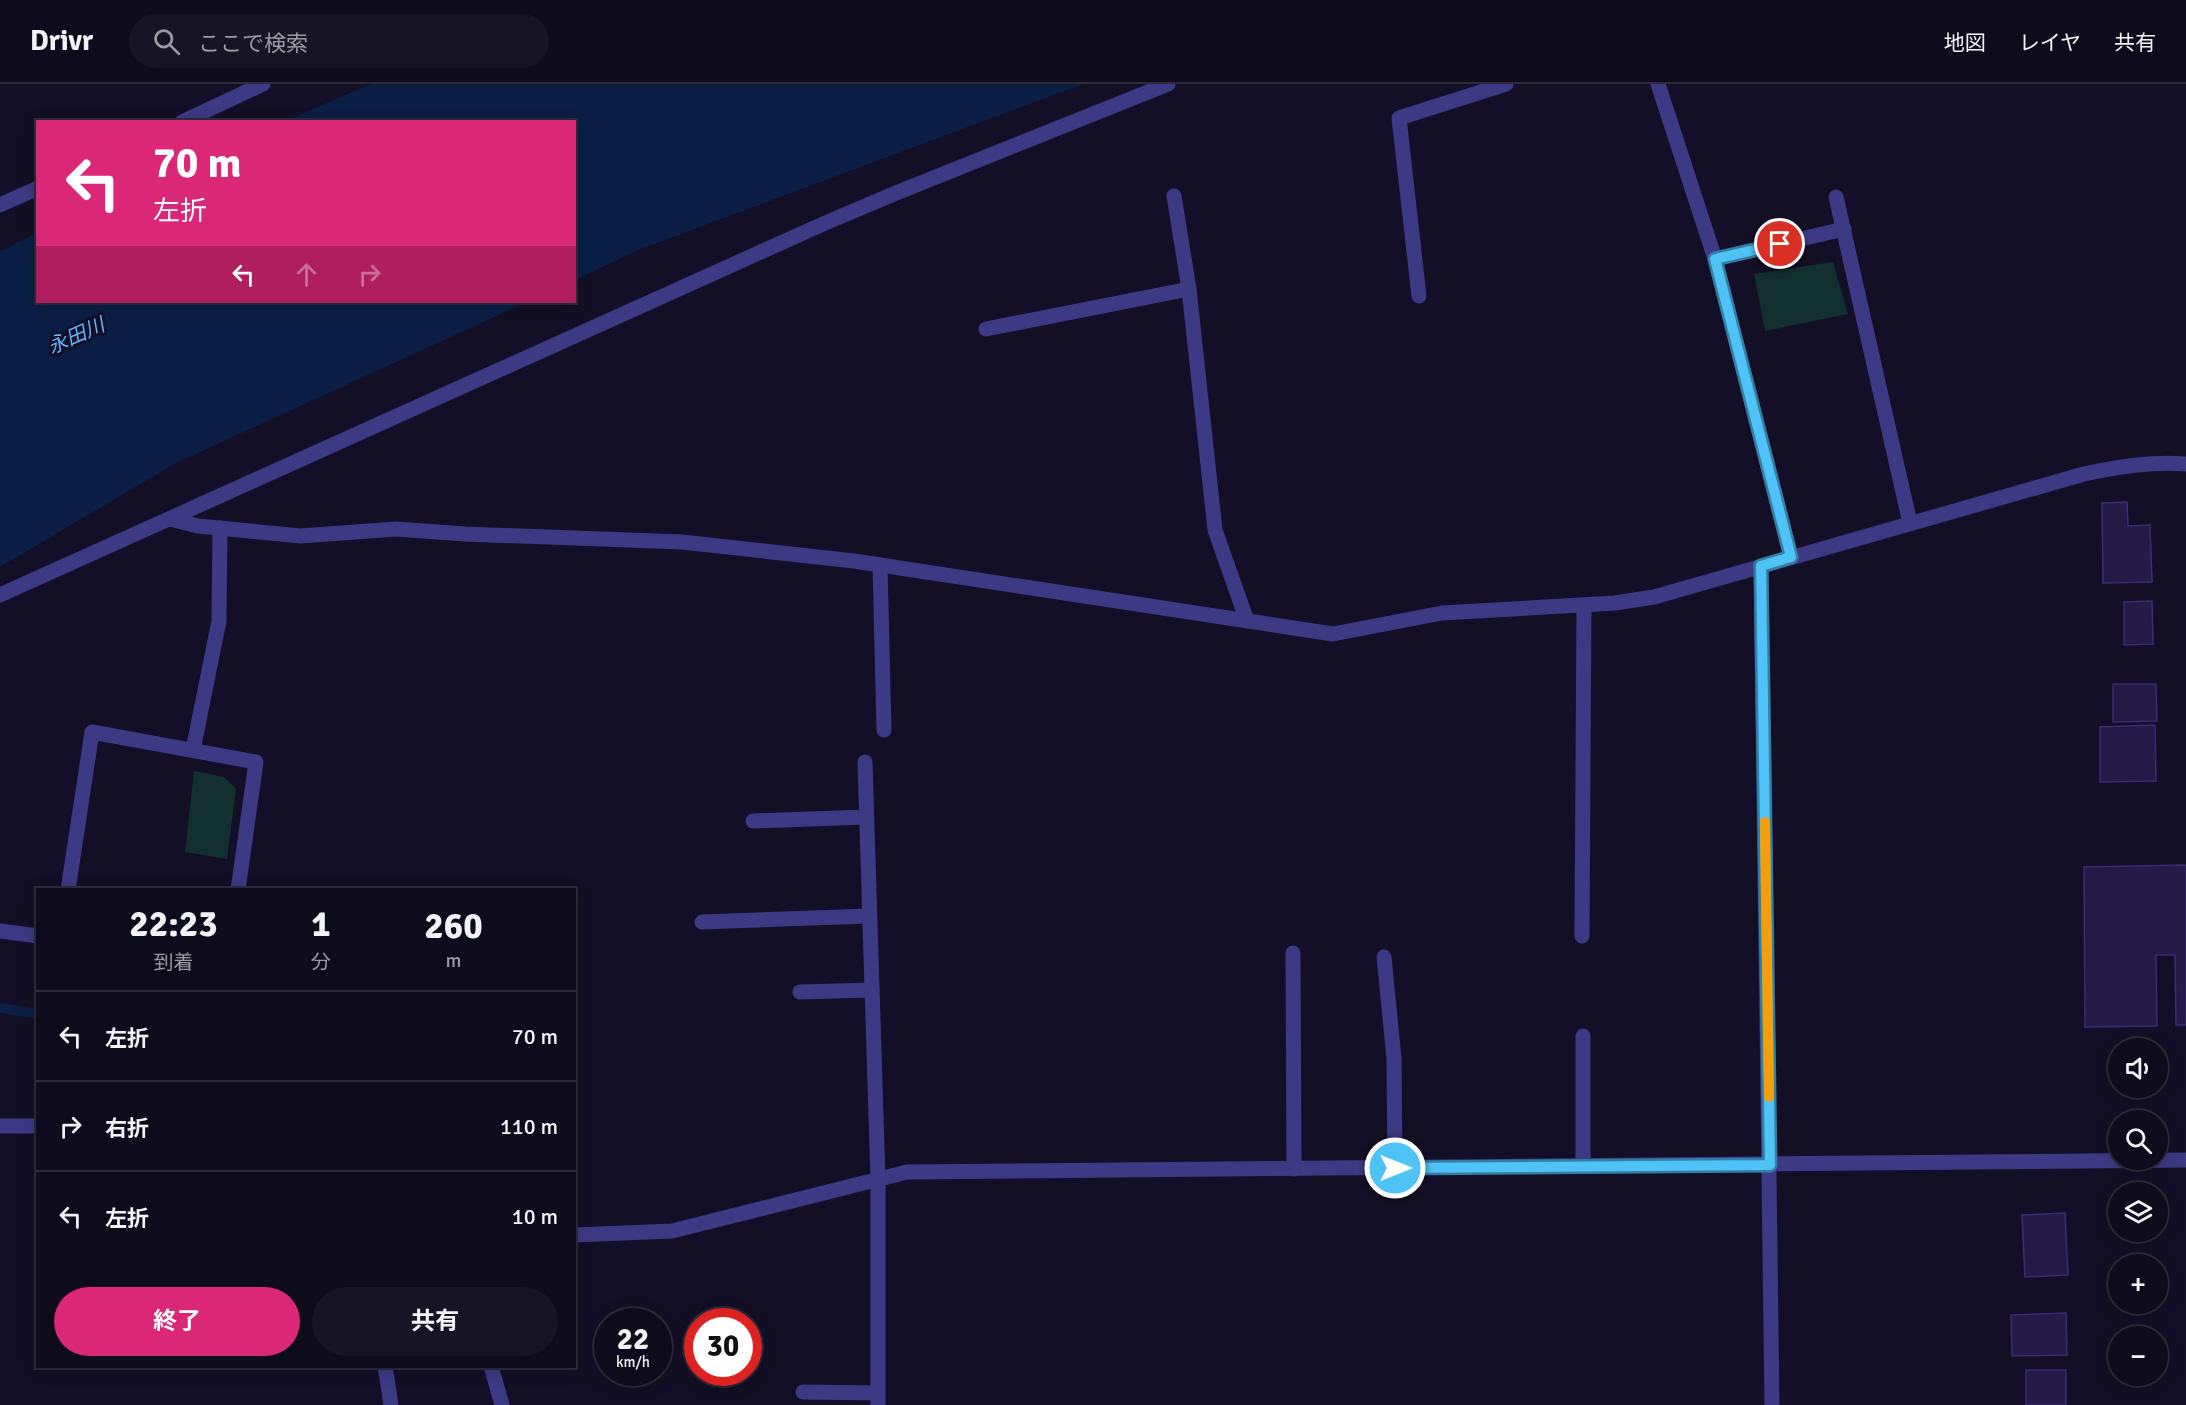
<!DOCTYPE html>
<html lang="ja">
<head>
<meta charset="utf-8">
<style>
	:root { --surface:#0e0b1c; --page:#171425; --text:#f1f3f6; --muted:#9b9ba3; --line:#2e2b3b; --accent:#db2777 }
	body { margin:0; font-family:Signika,"Noto Sans JP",sans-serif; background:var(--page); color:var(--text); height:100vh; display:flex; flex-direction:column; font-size:22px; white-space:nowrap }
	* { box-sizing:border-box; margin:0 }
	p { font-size:20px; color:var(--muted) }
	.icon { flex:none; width:33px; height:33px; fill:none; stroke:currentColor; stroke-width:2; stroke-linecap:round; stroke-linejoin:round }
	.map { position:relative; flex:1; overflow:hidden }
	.details { position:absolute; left:36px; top:804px; width:540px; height:480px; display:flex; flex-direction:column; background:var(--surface); border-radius:0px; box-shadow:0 3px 15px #0003,0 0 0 2px var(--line) }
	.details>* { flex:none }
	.top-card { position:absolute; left:36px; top:36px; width:540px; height:183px; border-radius:0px; box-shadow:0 3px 15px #0003,0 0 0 2px var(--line); background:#db2777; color:#fff; overflow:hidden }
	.buttons { position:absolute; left:2108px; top:954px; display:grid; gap:12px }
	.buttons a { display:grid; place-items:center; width:60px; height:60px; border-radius:50%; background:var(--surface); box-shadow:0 3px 15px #0003,0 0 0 2px var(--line); font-size:30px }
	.speed { position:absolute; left:594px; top:1224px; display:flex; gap:12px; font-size:30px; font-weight:700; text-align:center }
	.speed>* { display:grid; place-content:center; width:78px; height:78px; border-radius:50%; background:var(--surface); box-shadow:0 3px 15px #0003,0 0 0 2px var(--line); line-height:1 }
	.speed small { font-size:15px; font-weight:400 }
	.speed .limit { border:9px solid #d22; background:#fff; color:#111 }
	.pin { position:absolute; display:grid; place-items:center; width:51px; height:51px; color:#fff; margin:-26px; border:3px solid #fff; border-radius:50%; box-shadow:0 2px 6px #0007 }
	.me { position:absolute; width:66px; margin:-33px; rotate:90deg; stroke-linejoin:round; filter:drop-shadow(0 0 4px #0008) }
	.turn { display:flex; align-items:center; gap:21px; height:126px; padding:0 18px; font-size:27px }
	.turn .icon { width:78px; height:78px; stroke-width:2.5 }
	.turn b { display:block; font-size:42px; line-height:51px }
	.lanes { display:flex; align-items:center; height:57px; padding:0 18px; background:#0003; justify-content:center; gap:30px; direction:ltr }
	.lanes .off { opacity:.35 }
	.eta { display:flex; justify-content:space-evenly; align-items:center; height:102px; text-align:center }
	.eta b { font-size:36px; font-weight:700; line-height:42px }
	.primary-button { display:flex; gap:12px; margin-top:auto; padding:12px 18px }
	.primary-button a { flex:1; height:69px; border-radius:36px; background:var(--accent); color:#fff; font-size:24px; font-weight:700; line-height:69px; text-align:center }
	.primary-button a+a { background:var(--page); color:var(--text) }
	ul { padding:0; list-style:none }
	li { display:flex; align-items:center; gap:18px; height:90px; padding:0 18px; border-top:2px solid var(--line) }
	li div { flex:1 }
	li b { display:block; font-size:22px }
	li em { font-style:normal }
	header { display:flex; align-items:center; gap:36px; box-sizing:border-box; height:84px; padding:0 30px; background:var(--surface); border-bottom:2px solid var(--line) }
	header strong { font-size:28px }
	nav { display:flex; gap:33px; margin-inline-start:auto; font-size:21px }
	.search { width:420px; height:54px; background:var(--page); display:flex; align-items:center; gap:15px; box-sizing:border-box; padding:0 21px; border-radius:33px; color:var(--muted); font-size:22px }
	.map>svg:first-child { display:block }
</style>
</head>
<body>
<header>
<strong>Drivr</strong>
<div class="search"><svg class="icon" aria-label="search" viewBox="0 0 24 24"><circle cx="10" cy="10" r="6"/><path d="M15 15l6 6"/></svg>ここで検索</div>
<nav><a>地図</a><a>レイヤ</a><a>共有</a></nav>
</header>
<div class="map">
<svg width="2186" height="1321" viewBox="0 0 2186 1321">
	<rect width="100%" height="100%" fill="#130f26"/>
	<g fill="#12302f">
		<polygon points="1833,178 1848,230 1765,247 1754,190"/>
		<polygon points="194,687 224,693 236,705 227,775 185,768"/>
	</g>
	<g fill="#0a1f44">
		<polygon points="371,0 1083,0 638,166 575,196 574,38 285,37"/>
		<polygon points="37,149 38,218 527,218 176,379 0,483 0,167"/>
	</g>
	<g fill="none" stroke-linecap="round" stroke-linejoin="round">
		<polyline stroke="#0a1f44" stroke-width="10" points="0,924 38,930"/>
	</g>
	<g fill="#241b47" stroke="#3b2d73" stroke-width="1.5">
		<polygon points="2127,418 2128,442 2150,441 2152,498 2103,499 2102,419"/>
		<polygon points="2152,517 2153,560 2124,561 2124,518"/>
		<polygon points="2113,600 2156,600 2157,637 2113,638"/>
		<polygon points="2155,641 2156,697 2100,698 2100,643"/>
		<polygon points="2186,781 2186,941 2176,941 2175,871 2156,871 2157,942 2085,943 2084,783"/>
		<polygon points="2065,1129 2068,1191 2025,1193 2022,1131"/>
		<polygon points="2066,1229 2067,1271 2012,1272 2011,1231"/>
		<rect x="2026" y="1286" width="40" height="35"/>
	</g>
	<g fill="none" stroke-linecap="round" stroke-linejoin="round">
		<g stroke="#3d3a85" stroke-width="15">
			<polyline points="1658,0 1715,175 1791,473"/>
			<polyline points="182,38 263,0"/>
			<polyline points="1174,112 1189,205 1215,446 1247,537"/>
			<polyline points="1836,113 1910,439"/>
			<polyline points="0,121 38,104"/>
			<polyline points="1715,175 1844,145"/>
			<polyline points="1419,212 1399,34 1506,0"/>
			<polyline points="986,245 1189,205"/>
			<path d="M 170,435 L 198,442 L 301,452 L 396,445 L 465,450 L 682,458 L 854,477 L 1333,550 L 1442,529 L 1615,519 L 1654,513 L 2084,390 C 2117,383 2152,377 2186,380"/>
			<polyline points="880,481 884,646"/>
			<polyline points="1761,482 1772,1321"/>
			<polyline points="0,511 823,140 896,109 1168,0"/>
			<polyline points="193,666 219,537 220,444"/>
			<polyline points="865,678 878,1096 878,1321"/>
			<polyline points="753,737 866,733"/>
			<polyline points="68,806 92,648 256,678 238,806"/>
			<polyline points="702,838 869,832"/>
			<polyline points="0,847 38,852"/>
			<polyline points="1582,852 1584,521"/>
			<polyline points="1293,869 1294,1085"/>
			<polyline points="1384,873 1394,974 1395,1084"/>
			<polyline points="800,908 872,906"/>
			<polyline points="1583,952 1583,1082"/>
			<polyline points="0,1042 38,1042"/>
			<polyline points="574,1151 672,1147 907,1088 2186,1076"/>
			<polyline points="385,1282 391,1321"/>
			<polyline points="491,1282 502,1321"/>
			<polyline points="803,1308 878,1309"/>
		</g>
	</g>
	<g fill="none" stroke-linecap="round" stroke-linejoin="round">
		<g stroke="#337fa1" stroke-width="15">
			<polyline id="route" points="1395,1084 1770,1081 1761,482 1791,473 1715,175 1780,160"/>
		</g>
		<use href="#route" stroke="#4fc3f7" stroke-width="10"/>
		<polyline stroke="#f59e0b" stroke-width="10" points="1765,738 1769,1013"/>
	</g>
	<g text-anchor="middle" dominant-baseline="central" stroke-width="6" stroke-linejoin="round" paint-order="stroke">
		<g font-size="20" font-style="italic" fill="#62b6ff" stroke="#130f26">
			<text transform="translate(76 252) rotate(-24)">永田川</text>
		</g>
	</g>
</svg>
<div class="buttons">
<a><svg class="icon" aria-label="sound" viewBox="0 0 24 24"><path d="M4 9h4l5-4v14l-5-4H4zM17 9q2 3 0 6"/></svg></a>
<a><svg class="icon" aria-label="search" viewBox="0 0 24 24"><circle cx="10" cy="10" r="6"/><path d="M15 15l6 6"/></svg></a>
<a><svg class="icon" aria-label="layers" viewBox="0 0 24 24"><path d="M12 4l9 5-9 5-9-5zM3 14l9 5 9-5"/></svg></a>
<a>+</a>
<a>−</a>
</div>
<div class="speed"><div>22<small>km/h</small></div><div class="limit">30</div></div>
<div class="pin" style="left:1780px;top:160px;background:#d93025"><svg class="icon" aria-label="arrive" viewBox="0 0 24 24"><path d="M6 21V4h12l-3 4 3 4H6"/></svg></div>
<svg class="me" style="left:1395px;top:1084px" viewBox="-20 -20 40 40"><circle r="17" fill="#4fc3f7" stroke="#fff" stroke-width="3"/><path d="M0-11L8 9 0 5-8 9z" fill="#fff"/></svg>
<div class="top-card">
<div class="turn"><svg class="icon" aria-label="left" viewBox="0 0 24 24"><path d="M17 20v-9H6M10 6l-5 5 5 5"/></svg><div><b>70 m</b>左折</div></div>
<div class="lanes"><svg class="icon" aria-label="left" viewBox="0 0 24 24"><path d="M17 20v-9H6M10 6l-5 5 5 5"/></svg><svg class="icon off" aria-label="ahead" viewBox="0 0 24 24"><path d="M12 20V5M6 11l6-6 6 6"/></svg><svg class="icon off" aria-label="right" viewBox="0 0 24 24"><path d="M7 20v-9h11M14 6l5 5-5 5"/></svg></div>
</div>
<section class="details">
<div class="eta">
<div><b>22:23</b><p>到着</p></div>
<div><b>1</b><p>分</p></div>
<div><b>260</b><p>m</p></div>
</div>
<ul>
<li><svg class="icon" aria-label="left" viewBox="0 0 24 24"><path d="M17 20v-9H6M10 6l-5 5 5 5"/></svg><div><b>左折</b></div><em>70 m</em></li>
<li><svg class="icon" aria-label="right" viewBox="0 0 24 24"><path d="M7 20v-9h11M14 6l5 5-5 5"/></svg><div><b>右折</b></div><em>110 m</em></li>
<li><svg class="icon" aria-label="left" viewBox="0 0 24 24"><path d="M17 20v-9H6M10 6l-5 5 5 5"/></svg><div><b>左折</b></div><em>10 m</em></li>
</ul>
<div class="primary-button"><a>終了</a><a>共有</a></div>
</section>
</div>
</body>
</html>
